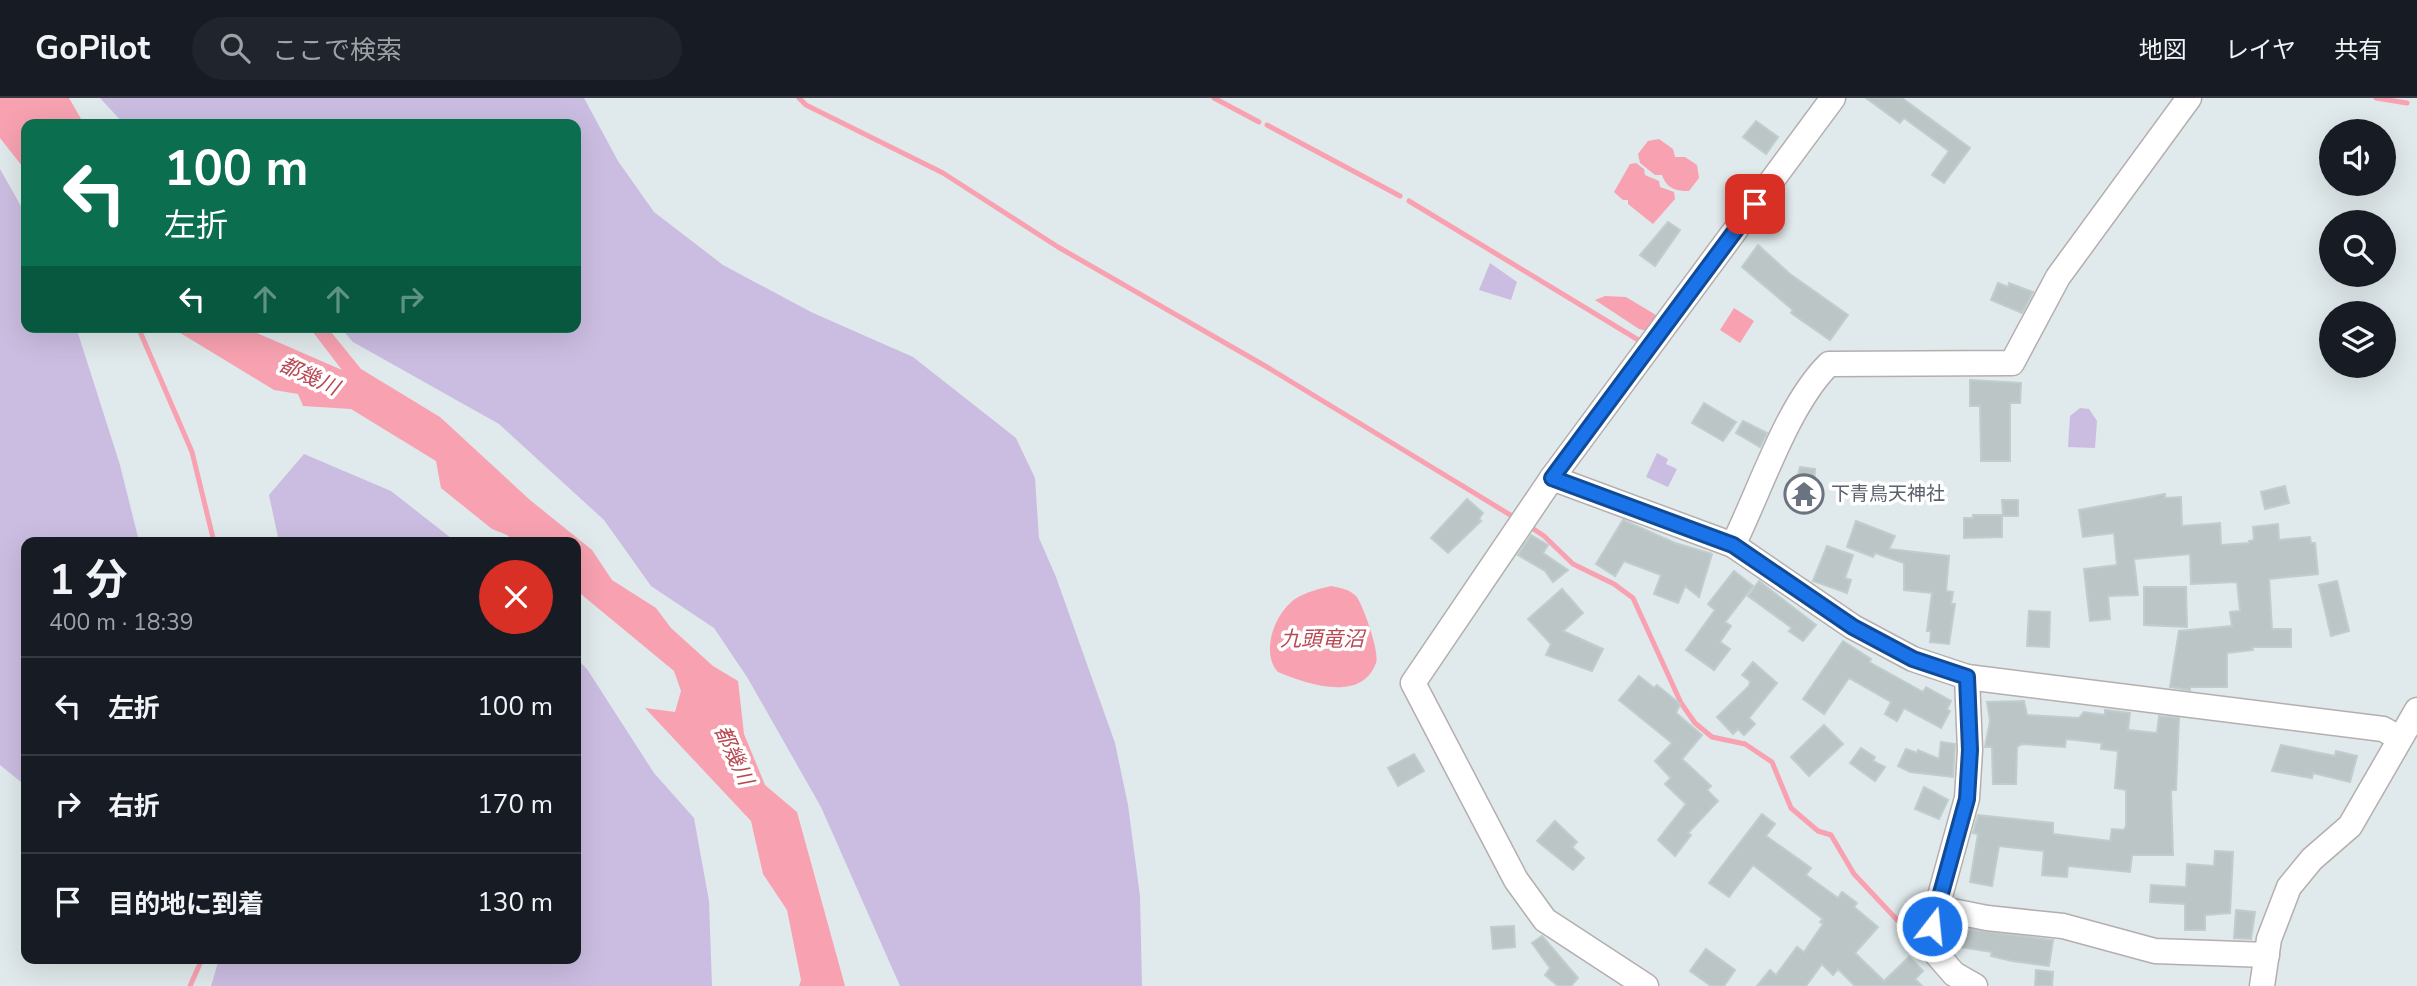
<!DOCTYPE html>
<html lang="ja">
<head>
<meta charset="utf-8">
<style>
	:root { --surface:#171b24; --page:#20242c; --text:#f1f3f6; --muted:#9ea1a6; --line:#363941 }
	body { margin:0; font-family:"Nunito Sans","Noto Sans JP",sans-serif; background:var(--page); color:var(--text); height:100vh; display:flex; flex-direction:column; font-size:26px; white-space:nowrap }
	* { box-sizing:border-box; margin:0 }
	p { font-size:23px; color:var(--muted) }
	.icon { flex:none; width:38px; height:38px; fill:none; stroke:currentColor; stroke-width:2; stroke-linecap:round; stroke-linejoin:round }
	.map { position:relative; flex:1; overflow:hidden }
	.panel { position:absolute; left:21px; top:439px; width:560px; height:427px; display:flex; flex-direction:column; background:var(--surface); border-radius:14px; box-shadow:0 7px 28px #0002 }
	.panel>* { flex:none }
	.guide { position:absolute; left:21px; top:21px; width:560px; height:214px; border-radius:14px; box-shadow:0 7px 28px #0002; background:#0b6e4f; color:#fff; overflow:hidden }
	.tools { position:absolute; left:2319px; top:21px; display:grid; gap:14px }
	.tools a { display:grid; place-items:center; width:77px; height:77px; border-radius:50%; background:var(--surface); box-shadow:0 7px 28px #0002; font-size:35px }
	.pin { position:absolute; display:grid; place-items:center; width:60px; height:60px; color:#fff; margin:-30px; border-radius:14px; box-shadow:0 4px 10px #0006 }
	.me { position:absolute; width:77px; margin:-38px; rotate:16deg; stroke-linejoin:round; filter:drop-shadow(0 0 5px #0008) }
	.turn { display:flex; align-items:center; gap:24px; height:147px; padding:0 28px; font-size:32px }
	.turn .icon { width:91px; height:91px; stroke-width:2.5 }
	.turn b { display:block; font-size:49px; line-height:60px }
	.lanes { display:flex; align-items:center; height:66px; padding:0 28px; background:#0003; justify-content:center; gap:35px; direction:ltr }
	.lanes .off { opacity:.35 }
	.round { display:grid; place-items:center; flex:none; width:74px; height:74px; border-radius:37px; background:var(--page) }
	.head { display:flex; align-items:center; justify-content:space-between; height:119px; padding:0 28px }
	h1 { font-size:42px; font-weight:700; line-height:52px }
	ul { padding:0; list-style:none }
	li { display:flex; align-items:center; gap:21px; height:98px; padding:0 28px; border-top:2px solid var(--line) }
	li div { flex:1 }
	li b { display:block; font-size:26px }
	li em { font-style:normal }
	header { display:flex; align-items:center; gap:42px; box-sizing:border-box; height:98px; padding:0 35px; background:var(--surface); border-bottom:2px solid var(--line) }
	header strong { font-size:33px }
	nav { display:flex; gap:38px; margin-inline-start:auto; font-size:24px }
	.search { width:490px; height:63px; background:var(--page); display:flex; align-items:center; gap:18px; box-sizing:border-box; padding:0 24px; border-radius:38px; color:var(--muted); font-size:26px }
	.map>svg:first-child { display:block }
</style>
</head>
<body>
<header>
<strong>GoPilot</strong>
<div class="search"><svg class="icon" aria-label="search" viewBox="0 0 24 24"><circle cx="10" cy="10" r="6"/><path d="M15 15l6 6"/></svg>ここで検索</div>
<nav><a>地図</a><a>レイヤ</a><a>共有</a></nav>
</header>
<div class="map">
<svg width="2417" height="888" viewBox="0 0 2417 888">
	<rect width="100%" height="100%" fill="#e0e9eb"/>
	<g fill="#cbbde1">
		<polygon points="100,0 584,0 618,63 654,114 723,167 811,214 913,259 1016,340 1035,380 1039,440 1056,479 1115,645 1128,707 1140,798 1142,888 900,888 821,709 747,579 714,530 651,488 604,422 499,326 353,244 340,229 576,229 576,26 124,26"/>
		<polygon points="0,71 26,117 26,229 76,229 120,367 138,439 137,444 26,444 26,688 0,667"/>
		<polygon points="1490,165 1517,184 1511,202 1479,192"/>
		<polygon points="2080,310 2089,311 2097,323 2095,350 2068,349 2070,318"/>
		<polygon points="1657,355 1668,361 1666,366 1677,371 1668,389 1646,379"/>
		<polygon points="304,356 391,393 456,444 279,444 269,397"/>
		<polygon points="576,560 587,571 654,675 694,720 709,803 712,888 211,888 219,861 576,861"/>
	</g>
	<g fill="#f8a2b1">
		<polygon points="0,0 69,0 84,26 26,26 26,73 0,40"/>
		<path d="M 1659,41 L 1673,51 L 1675,59 L 1685,59 L 1697,67 L 1699,80 L 1689,93 C 1676,93 1667,91 1662,77 L 1655,77 L 1640,65 L 1638,56 L 1648,43 Z"/>
		<polygon points="1636,65 1644,71 1645,77 1659,83 1660,89 1674,94 1675,101 1653,126 1628,106 1628,102 1623,102 1614,94 1630,66"/>
		<polygon points="1605,198 1626,199 1661,220 1647,233 1639,231 1595,202"/>
		<polygon points="1734,210 1754,223 1740,245 1720,232"/>
		<polygon points="149,229 243,229 342,272 309,229 327,229 361,271 440,319 530,402 592,452 612,482 656,510 671,530 713,568 738,583 744,636 765,687 797,714 845,888 799,888 801,882 787,812 763,776 751,723 645,610 675,614 681,593 674,573 576,492 576,444 515,444 507,437 492,431 441,390 436,363 351,311 303,308 298,296 274,292 177,233"/>
		<path d="M 1331,488 C 1341,490 1349,491 1356,498 C 1363,506 1380,555 1376,565 C 1361,606 1305,585 1278,574 C 1260,554 1275,515 1295,501 C 1306,494 1319,491 1331,488 Z"/>
	</g>
	<g fill="none" stroke-linecap="round" stroke-linejoin="round">
		<g stroke="#f8a2b1" stroke-width="5">
			<polyline points="799,0 806,7 943,75 1058,149 1267,269 1517,421"/>
			<polyline points="1214,0 1259,24"/>
			<polyline points="2376,0 2407,5"/>
			<polyline points="1267,27 1400,98"/>
			<polyline points="1409,103 1640,243"/>
			<polyline points="138,229 192,354 214,444"/>
			<polyline points="1529,428 1544,438 1573,466 1614,486 1633,500 1681,605 1695,625 1712,639 1745,646 1772,664 1791,710 1818,733 1831,737 1854,776 1900,825 1918,850"/>
			<polyline points="190,888 202,861"/>
		</g>
	</g>
	<g fill="#bcc5c6" stroke="#bfcdcf" stroke-width="2">
		<polygon points="1866,0 1902,0 1970,50 1944,85 1932,77 1949,53 1904,20 1900,25"/>
		<polygon points="1756,23 1778,39 1766,56 1743,39"/>
		<polygon points="1668,124 1680,132 1655,168 1640,157"/>
		<polygon points="1758,147 1790,176 1848,217 1830,242 1791,215 1793,212 1742,169"/>
		<polygon points="1998,185 2008,189 2009,185 2033,194 2022,215 1991,202"/>
		<polygon points="1970,282 2021,285 2020,305 2010,305 2010,363 1981,363 1980,308 1970,308"/>
		<polygon points="1704,305 1736,324 1723,343 1692,325"/>
		<polygon points="1743,323 1767,335 1760,349 1736,335"/>
		<polygon points="1800,369 1815,371 1813,407 1791,404"/>
		<polygon points="2285,388 2289,405 2265,411 2261,394"/>
		<polygon points="2165,396 2165,400 2181,399 2182,428 2220,425 2221,447 2249,445 2249,443 2254,442 2253,429 2278,426 2279,442 2310,439 2311,445 2315,445 2318,476 2269,481 2272,531 2291,531 2291,549 2252,549 2253,552 2227,555 2227,589 2190,589 2190,592 2170,589 2179,533 2232,528 2230,514 2240,513 2237,484 2191,486 2190,456 2134,461 2138,497 2108,498 2110,521 2090,523 2084,471 2117,467 2114,435 2083,439 2079,412"/>
		<polygon points="1467,401 1483,415 1479,421 1481,423 1448,455 1431,440"/>
		<polygon points="2002,402 2018,402 2018,418 2003,418"/>
		<polygon points="1973,417 2002,417 2002,439 1964,440 1964,420 1973,420"/>
		<polygon points="1623,422 1675,445 1712,456 1699,499 1685,488 1678,505 1654,496 1661,477 1624,463 1615,478 1596,466"/>
		<polygon points="1856,423 1895,438 1889,451 1949,458 1946,493 1953,494 1951,506 1955,506 1949,546 1930,544 1931,533 1927,533 1932,495 1904,492 1904,465 1875,455 1873,459 1847,449"/>
		<polygon points="1531,437 1548,447 1543,455 1568,472 1553,484 1545,473 1518,457"/>
		<polygon points="1827,448 1853,457 1845,480 1851,482 1847,495 1813,483"/>
		<polygon points="1734,473 1753,488 1725,524 1731,528 1720,544 1730,551 1714,572 1686,552 1715,512 1708,506"/>
		<polygon points="1759,483 1816,527 1803,543 1789,533 1792,530 1748,498"/>
		<polygon points="2337,483 2349,533 2331,538 2319,487"/>
		<polygon points="2144,489 2186,489 2187,529 2144,527"/>
		<polygon points="1562,491 1583,515 1563,533 1603,551 1592,573 1546,557 1551,546 1528,521"/>
		<polygon points="2029,513 2050,514 2049,549 2027,548"/>
		<polygon points="1843,543 1871,561 1869,564 1923,594 1926,589 1951,603 1947,611 1950,613 1941,630 1904,610 1897,623 1885,616 1891,604 1849,580 1824,616 1803,601"/>
		<polygon points="1753,564 1777,585 1749,620 1755,626 1744,637 1738,631 1733,636 1717,619 1749,588 1750,583 1742,577"/>
		<polygon points="1639,578 1654,590 1657,587 1680,606 1676,615 1702,637 1682,661 1711,688 1707,692 1718,703 1688,735 1691,737 1675,758 1658,742 1686,706 1665,686 1671,680 1655,663 1672,645 1619,602"/>
		<polygon points="2024,603 2027,617 2079,620 2084,614 2105,617 2105,612 2130,615 2128,632 2157,635 2159,618 2179,620 2176,692 2171,692 2173,757 2132,757 2130,774 2068,768 2067,779 2042,777 2044,753 1999,748 1992,788 1970,784 1978,736 1973,735 1978,717 2053,725 2053,736 2110,743 2112,731 2124,732 2126,728 2126,692 2115,690 2118,653 2101,651 2102,645 2066,641 2065,649 2022,646 2017,649 2016,686 1993,686 1992,649 1985,649 1990,623 1987,604"/>
		<polygon points="1824,627 1843,646 1809,678 1791,659"/>
		<polygon points="1941,644 1955,646 1953,679 1910,674 1898,668 1906,651 1917,655 1918,652 1939,661"/>
		<polygon points="2281,647 2335,658 2336,653 2357,658 2350,684 2313,675 2312,680 2272,673"/>
		<polygon points="1861,650 1875,659 1873,663 1885,669 1875,683 1850,665"/>
		<polygon points="1414,656 1424,673 1398,688 1388,670"/>
		<polygon points="1924,689 1948,702 1939,721 1915,711"/>
		<polygon points="1762,716 1775,726 1766,738 1811,770 1806,777 1838,800 1842,794 1857,805 1854,809 1878,829 1855,855 1884,883 1909,859 1923,873 1915,881 1922,888 1855,888 1838,871 1833,877 1822,866 1806,888 1757,888 1770,872 1776,877 1797,849 1804,854 1823,826 1820,824 1823,821 1753,767 1729,799 1709,785"/>
		<polygon points="1555,723 1577,744 1572,749 1584,760 1573,772 1537,743"/>
		<polygon points="2215,753 2233,754 2230,815 2205,817 2205,832 2185,832 2185,806 2150,804 2151,787 2186,789 2187,766 2214,768"/>
		<polygon points="2236,812 2255,814 2251,841 2234,840"/>
		<polygon points="1514,828 1515,849 1493,851 1491,829"/>
		<polygon points="1954,829 2053,842 2049,868 2012,863 1991,858 1992,854 1953,848"/>
		<polygon points="1542,838 1578,880 1571,888 1558,888 1545,877 1550,870 1532,845"/>
		<polygon points="1706,851 1735,872 1724,888 1711,888 1690,873"/>
		<polygon points="2036,872 2053,874 2052,888 2035,888"/>
	</g>
	<g fill="none" stroke-linecap="round" stroke-linejoin="round">
		<g stroke="#b5aeae" stroke-width="27">
			<g id="minor">
				<polyline points="1552,380 1733,447 1853,529 1913,561 1967,579 2383,631 2399,640"/>
				<path d="M 1733,447 C 1760,393 1787,307 1829,266 L 2012,265 L 2058,179 L 2189,0"/>
				<polyline points="1967,579 1970,652 1967,700 1927,845 1954,876 1975,888"/>
				<polyline points="1937,810 1987,820 2063,828 2155,853 2267,857"/>
				<polyline points="1646,888 1545,822 1516,782 1413,585 1552,380 1833,0"/>
				<polyline points="2262,888 2269,841 2289,789 2312,761 2350,728 2417,612"/>
			</g>
		</g>
		<use href="#minor" stroke="#fff" stroke-width="24"/>
	</g>
	<g fill="none" stroke-linecap="round" stroke-linejoin="round">
		<g stroke="#114b97" stroke-width="18">
			<polyline id="route" points="1755,106 1552,380 1733,447 1853,529 1913,561 1967,579 1970,652 1967,701 1932,828"/>
		</g>
		<use href="#route" stroke="#1a73e8" stroke-width="12"/>
	</g>
	<defs>
		<g id="temple-ring" transform="scale(2.0125)"><circle r="9.5" fill="#fff" stroke="#6b7280" stroke-width="1.5"/><path d="M0-6L5-2H3V0L6.5 2.5H4V6H1.5V3h-3V6H-4V2.5H-6.5L-3 0V-2H-5Z" fill="#6b7280"/></g>
	</defs>
	<g fill-rule="evenodd">
		<use href="#temple-ring" x="1804" y="396"/>
	</g>
	<g text-anchor="middle" dominant-baseline="central" stroke-width="7" stroke-linejoin="round" paint-order="stroke">
		<g font-size="19" fill="#5b616d" stroke="#fff" text-anchor="start">
			<text x="1831" y="396">下青鳥天神社</text>
		</g>
		<g font-size="21" font-style="italic" fill="#b94853" stroke="#fff">
			<text transform="translate(309 278) rotate(24)">都幾川</text>
			<text x="1322" y="541">九頭竜沼</text>
			<text transform="translate(734 657) rotate(65)">都幾川</text>
		</g>
	</g>
</svg>
<div class="tools">
<a><svg class="icon" aria-label="sound" viewBox="0 0 24 24"><path d="M4 9h4l5-4v14l-5-4H4zM17 9q2 3 0 6"/></svg></a>
<a><svg class="icon" aria-label="search" viewBox="0 0 24 24"><circle cx="10" cy="10" r="6"/><path d="M15 15l6 6"/></svg></a>
<a><svg class="icon" aria-label="layers" viewBox="0 0 24 24"><path d="M12 4l9 5-9 5-9-5zM3 14l9 5 9-5"/></svg></a>
</div>
<div class="pin" style="left:1755px;top:106px;background:#d93025"><svg class="icon" aria-label="arrive" viewBox="0 0 24 24"><path d="M6 21V4h12l-3 4 3 4H6"/></svg></div>
<svg class="me" style="left:1932px;top:828px" viewBox="-20 -20 40 40"><circle r="17" fill="#1a73e8" stroke="#fff" stroke-width="3"/><path d="M0-11L8 9 0 5-8 9z" fill="#fff"/></svg>
<div class="guide">
<div class="turn"><svg class="icon" aria-label="left" viewBox="0 0 24 24"><path d="M17 20v-9H6M10 6l-5 5 5 5"/></svg><div><b>100 m</b>左折</div></div>
<div class="lanes"><svg class="icon" aria-label="left" viewBox="0 0 24 24"><path d="M17 20v-9H6M10 6l-5 5 5 5"/></svg><svg class="icon off" aria-label="ahead" viewBox="0 0 24 24"><path d="M12 20V5M6 11l6-6 6 6"/></svg><svg class="icon off" aria-label="ahead" viewBox="0 0 24 24"><path d="M12 20V5M6 11l6-6 6 6"/></svg><svg class="icon off" aria-label="right" viewBox="0 0 24 24"><path d="M7 20v-9h11M14 6l5 5-5 5"/></svg></div>
</div>
<section class="panel">
<div class="head"><div><h1>1 分</h1><p>400 m · 18:39</p></div><a class="round" style="background:#d93025;color:#fff"><svg class="icon" aria-label="close" viewBox="0 0 24 24"><path d="M6 6l12 12M18 6L6 18"/></svg></a></div>
<ul>
<li><svg class="icon" aria-label="left" viewBox="0 0 24 24"><path d="M17 20v-9H6M10 6l-5 5 5 5"/></svg><div><b>左折</b></div><em>100 m</em></li>
<li><svg class="icon" aria-label="right" viewBox="0 0 24 24"><path d="M7 20v-9h11M14 6l5 5-5 5"/></svg><div><b>右折</b></div><em>170 m</em></li>
<li><svg class="icon" aria-label="arrive" viewBox="0 0 24 24"><path d="M6 21V4h12l-3 4 3 4H6"/></svg><div><b>目的地に到着</b></div><em>130 m</em></li>
</ul>
</section>
</div>
</body>
</html>
